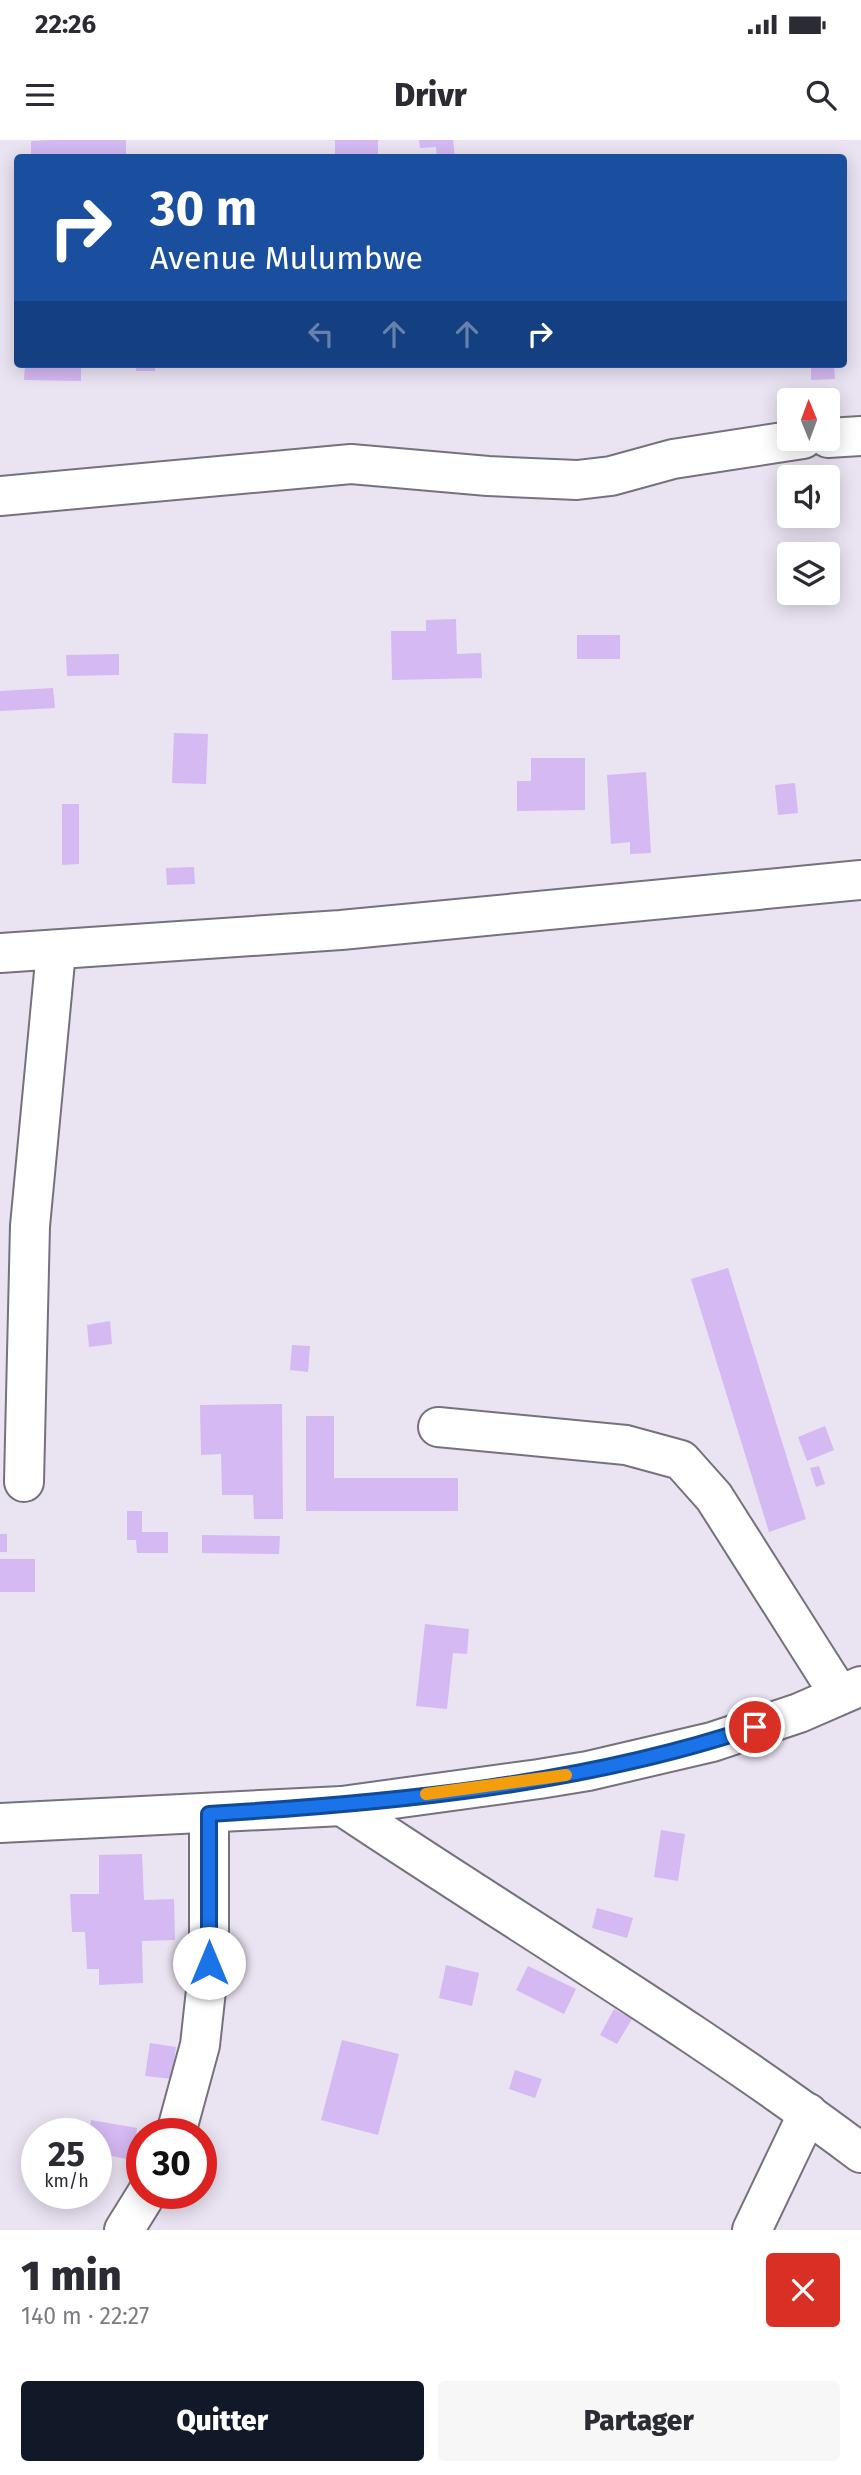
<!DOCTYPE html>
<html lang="fr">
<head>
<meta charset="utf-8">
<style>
	:root { --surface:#fff; --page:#f7f7f7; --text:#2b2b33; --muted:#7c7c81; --accent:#111827 }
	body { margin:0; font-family:"Fira Sans",sans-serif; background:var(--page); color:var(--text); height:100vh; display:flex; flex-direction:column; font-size:26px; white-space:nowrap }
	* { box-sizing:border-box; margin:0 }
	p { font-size:23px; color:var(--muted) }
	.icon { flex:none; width:38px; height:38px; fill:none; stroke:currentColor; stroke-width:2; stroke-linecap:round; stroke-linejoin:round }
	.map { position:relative; height:2090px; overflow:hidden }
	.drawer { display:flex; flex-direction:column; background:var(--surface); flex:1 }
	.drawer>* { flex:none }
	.top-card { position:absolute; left:14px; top:14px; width:833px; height:214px; border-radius:7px; box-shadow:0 4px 18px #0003; background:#1a4fa0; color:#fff; overflow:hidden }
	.needle { width:46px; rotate:359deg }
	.controls { position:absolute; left:777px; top:248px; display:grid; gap:14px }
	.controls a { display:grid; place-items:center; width:63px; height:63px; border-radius:7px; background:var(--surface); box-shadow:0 4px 18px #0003; font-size:35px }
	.speed { position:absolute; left:21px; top:1978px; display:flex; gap:14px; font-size:35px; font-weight:700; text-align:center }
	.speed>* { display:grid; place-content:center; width:91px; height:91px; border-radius:50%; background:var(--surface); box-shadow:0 4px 18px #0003; line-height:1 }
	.speed small { font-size:18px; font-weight:400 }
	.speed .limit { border:10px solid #d22; background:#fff; color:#111 }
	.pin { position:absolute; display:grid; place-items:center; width:60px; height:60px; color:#fff; margin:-30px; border:4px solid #fff; border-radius:50%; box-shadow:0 2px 7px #0007 }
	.me { position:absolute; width:77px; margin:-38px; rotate:0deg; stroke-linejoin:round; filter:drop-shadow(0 0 5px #0008) }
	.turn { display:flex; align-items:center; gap:24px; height:147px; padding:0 21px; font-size:32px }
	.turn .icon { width:91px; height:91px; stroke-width:2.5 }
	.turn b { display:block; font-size:49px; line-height:60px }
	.lanes { display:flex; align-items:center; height:66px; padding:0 21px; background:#0003; justify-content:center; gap:35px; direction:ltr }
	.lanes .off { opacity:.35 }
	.round { display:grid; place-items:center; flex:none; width:74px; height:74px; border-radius:7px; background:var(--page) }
	.headline { display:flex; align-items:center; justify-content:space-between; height:119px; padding:0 21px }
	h1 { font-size:42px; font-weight:800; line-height:52px }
	.primary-button { display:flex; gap:14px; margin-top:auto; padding:14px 21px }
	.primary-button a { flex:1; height:80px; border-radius:7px; background:var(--accent); color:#fff; font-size:28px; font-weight:800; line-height:80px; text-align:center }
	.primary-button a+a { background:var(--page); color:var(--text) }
	.status { display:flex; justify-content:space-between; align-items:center; height:49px; padding:0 35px; background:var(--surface); direction:ltr }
	.status svg { height:19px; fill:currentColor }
	header { display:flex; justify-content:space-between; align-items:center; height:91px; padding:0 21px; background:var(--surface); font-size:32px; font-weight:800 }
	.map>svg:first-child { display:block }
</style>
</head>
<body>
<div class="status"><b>22:26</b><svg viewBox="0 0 49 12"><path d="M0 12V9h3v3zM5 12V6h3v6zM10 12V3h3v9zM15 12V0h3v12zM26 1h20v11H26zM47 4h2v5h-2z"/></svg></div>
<header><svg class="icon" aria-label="menu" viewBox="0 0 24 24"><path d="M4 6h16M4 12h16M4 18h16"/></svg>Drivr<svg class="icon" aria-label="search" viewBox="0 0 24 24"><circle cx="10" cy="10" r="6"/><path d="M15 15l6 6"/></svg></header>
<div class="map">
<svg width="861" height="2090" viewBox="0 0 861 2090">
	<rect width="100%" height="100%" fill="#eae3f2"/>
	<g fill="#d5b9f2">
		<polygon points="52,0 126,0 126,18 31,18 31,1"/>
		<rect x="335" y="0" width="43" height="18"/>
		<polygon points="419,0 453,0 455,18 437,18 436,7 420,8"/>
		<polygon points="25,224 81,224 81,241 24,240"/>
		<rect x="136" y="224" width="19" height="7"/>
		<polygon points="811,224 834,224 835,239 811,240"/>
		<polygon points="456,479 457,514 481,513 482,538 392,540 391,491 426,491 426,480"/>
		<rect x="577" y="495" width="43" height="24"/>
		<polygon points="119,514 119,535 67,536 66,515"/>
		<polygon points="53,548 55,568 0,571 0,551"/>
		<polygon points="174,593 208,594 206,644 172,643"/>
		<polygon points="531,618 585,618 585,670 517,671 517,641 531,641"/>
		<polygon points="646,632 651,713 630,714 630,702 611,704 607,635"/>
		<polygon points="795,643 798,673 778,675 775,645"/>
		<polygon points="62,664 79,664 79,724 62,725"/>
		<polygon points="194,727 195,744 167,745 166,728"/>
		<polygon points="728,1128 806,1379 769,1392 691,1139"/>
		<polygon points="110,1181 112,1204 89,1207 87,1185"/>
		<polygon points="292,1205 310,1206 308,1232 290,1230"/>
		<polygon points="282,1264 283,1379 254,1379 253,1355 222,1355 221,1314 201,1315 200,1265"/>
		<polygon points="306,1276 334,1276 334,1338 458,1338 458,1371 306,1371"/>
		<polygon points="825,1286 834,1310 807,1321 798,1297"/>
		<polygon points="819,1326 825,1344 816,1347 810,1328"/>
		<polygon points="127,1371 142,1371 142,1392 168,1392 168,1413 137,1413 136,1400 127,1400"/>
		<rect x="0" y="1394" width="7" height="18"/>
		<polygon points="202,1395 280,1396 279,1414 202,1413"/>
		<rect x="0" y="1419" width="35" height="33"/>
		<polygon points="425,1484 469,1489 467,1514 453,1513 447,1569 416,1566"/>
		<polygon points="661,1690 685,1694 678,1741 654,1737"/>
		<polygon points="142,1714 144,1760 174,1759 175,1800 142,1801 143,1843 99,1845 99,1829 87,1829 85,1792 72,1792 70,1754 99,1754 99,1715"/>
		<polygon points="597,1768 633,1778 627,1798 592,1788"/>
		<polygon points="446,1825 479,1833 472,1866 439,1858"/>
		<polygon points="528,1826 576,1849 564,1874 516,1850"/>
		<polygon points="614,1869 632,1879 617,1904 600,1895"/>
		<polygon points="342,1900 399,1914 378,1995 321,1980"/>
		<polygon points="150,1903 176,1907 172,1939 145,1936"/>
		<polygon points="515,1930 542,1939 535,1958 509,1949"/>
		<polygon points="91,1980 137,1988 136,1997 141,1997 137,2021 96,2013 96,1993 89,1993"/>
		<polygon points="47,1985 82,1992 82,1993 45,1993"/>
	</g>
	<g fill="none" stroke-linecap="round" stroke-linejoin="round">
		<g stroke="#77717d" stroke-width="42">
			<g id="minor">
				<polyline points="828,298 861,296"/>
				<polyline points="0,356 351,324 488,336 577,340 611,336 673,319 803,299"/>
				<polyline points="0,813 341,790 861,740"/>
				<polyline points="438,1287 626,1305 681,1320 714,1357 839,1554"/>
				<polyline points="24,1342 30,1086 56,811"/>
				<path d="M 342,1666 C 515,1782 695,1888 861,2013"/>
				<polyline points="0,1683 342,1666 539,1639 588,1631 712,1602 799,1573 861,1546"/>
				<polyline points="176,1993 200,1905 209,1823 209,1674"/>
				<polyline points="124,2090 147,2053"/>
				<polyline points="752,2090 808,1973"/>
			</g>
		</g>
		<use href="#minor" stroke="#fff" stroke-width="38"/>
	</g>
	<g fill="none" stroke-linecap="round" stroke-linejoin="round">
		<g stroke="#114b97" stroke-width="18">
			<path id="route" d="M 209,1823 L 209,1674 C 391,1663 582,1645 755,1587"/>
		</g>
		<use href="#route" stroke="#1a73e8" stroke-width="12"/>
		<polyline stroke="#f59e0b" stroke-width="12" points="426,1654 566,1635"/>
	</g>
</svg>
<div class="controls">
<a><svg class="needle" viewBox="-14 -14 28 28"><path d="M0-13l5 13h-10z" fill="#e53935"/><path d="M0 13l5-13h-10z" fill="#7c7c81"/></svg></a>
<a><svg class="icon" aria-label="sound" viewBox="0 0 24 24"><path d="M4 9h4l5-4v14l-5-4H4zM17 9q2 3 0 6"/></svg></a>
<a><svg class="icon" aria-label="layers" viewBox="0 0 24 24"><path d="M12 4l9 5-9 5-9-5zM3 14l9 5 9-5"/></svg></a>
</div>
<div class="speed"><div>25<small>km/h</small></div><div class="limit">30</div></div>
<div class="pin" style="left:755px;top:1587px;background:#d93025"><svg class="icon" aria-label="arrive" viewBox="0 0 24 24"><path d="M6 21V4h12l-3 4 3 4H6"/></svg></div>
<svg class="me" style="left:209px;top:1823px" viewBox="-20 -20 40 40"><circle r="19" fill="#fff"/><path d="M0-13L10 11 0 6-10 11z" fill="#1a73e8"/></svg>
<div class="top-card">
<div class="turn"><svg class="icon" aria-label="right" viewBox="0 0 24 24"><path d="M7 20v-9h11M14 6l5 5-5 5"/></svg><div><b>30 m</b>Avenue Mulumbwe</div></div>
<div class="lanes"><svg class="icon off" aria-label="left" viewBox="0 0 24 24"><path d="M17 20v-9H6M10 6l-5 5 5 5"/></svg><svg class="icon off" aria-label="ahead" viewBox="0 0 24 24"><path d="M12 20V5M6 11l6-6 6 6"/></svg><svg class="icon off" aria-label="ahead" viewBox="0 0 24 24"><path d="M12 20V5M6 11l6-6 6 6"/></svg><svg class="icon" aria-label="right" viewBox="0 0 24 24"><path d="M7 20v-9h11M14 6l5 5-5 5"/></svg></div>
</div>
</div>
<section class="drawer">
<div class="headline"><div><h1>1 min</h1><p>140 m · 22:27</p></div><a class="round" style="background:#d93025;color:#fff"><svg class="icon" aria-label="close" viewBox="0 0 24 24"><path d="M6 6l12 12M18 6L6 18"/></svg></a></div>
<div class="primary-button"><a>Quitter</a><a>Partager</a></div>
</section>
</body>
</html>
